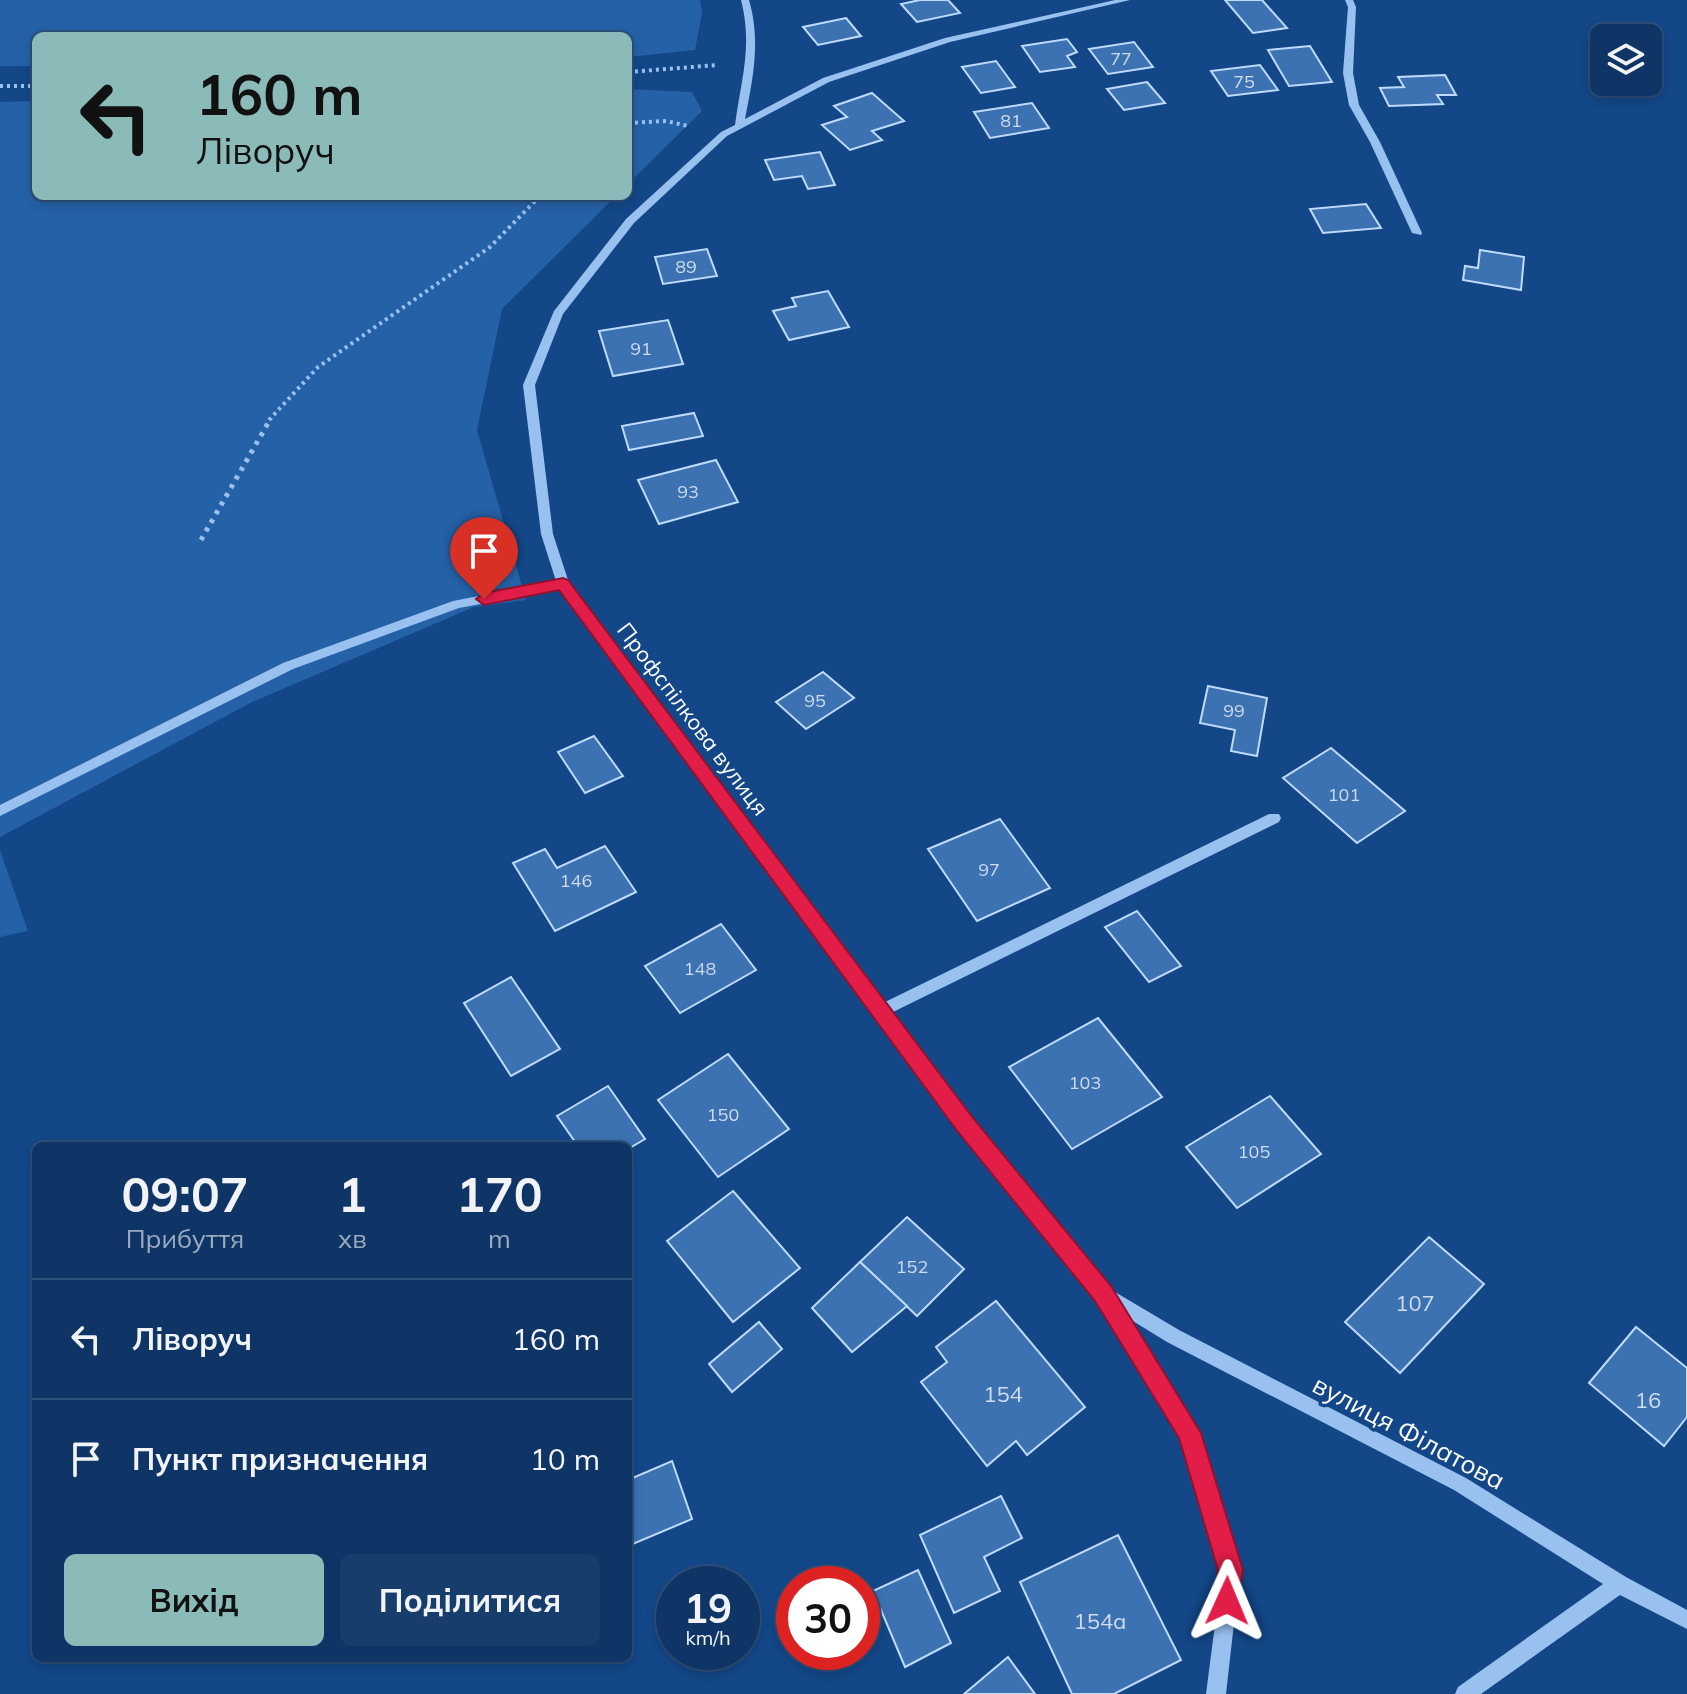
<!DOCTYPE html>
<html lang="uk">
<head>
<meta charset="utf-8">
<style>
	:root { --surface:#0e3566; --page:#173d6c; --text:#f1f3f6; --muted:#9babbf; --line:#2e507a; --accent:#8bbbb9 }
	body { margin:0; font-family:Mulish,sans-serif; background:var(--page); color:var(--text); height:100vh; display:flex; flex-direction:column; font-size:30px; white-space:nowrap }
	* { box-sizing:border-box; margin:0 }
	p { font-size:26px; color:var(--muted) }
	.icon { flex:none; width:44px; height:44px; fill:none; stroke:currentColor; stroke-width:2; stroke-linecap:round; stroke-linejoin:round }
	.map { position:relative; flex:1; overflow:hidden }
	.details { position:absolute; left:32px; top:1142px; width:600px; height:520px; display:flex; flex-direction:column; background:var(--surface); border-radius:12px; box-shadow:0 4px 12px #0003,0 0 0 2px var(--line) }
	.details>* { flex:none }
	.hud { position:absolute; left:32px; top:32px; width:600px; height:168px; border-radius:12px; box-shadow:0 4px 12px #0003,0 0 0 2px var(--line); background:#8bbbb9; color:#111; overflow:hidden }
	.tools { position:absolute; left:1590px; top:24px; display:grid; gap:16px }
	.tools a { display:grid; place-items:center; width:72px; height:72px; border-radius:12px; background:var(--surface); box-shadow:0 4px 12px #0003,0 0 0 2px var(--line); font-size:40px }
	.speed { position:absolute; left:656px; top:1566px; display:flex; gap:16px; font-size:40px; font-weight:700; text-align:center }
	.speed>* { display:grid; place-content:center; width:104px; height:104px; border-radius:50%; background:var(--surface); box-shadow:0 4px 12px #0003,0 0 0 2px var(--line); line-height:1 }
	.speed small { font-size:20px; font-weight:400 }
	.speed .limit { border:12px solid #d22; background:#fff; color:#111 }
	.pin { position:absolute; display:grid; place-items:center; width:68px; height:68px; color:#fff; margin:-82px -34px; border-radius:50% 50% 50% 0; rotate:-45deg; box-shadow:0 0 8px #0007 }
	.pin .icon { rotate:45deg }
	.me { position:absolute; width:88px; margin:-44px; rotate:1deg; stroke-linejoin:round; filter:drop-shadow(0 0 6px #0008) }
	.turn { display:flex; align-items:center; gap:28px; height:168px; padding:0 32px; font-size:36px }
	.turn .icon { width:104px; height:104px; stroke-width:2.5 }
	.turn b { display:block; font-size:56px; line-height:68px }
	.eta { display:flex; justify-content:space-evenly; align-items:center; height:136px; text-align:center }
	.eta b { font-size:48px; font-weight:700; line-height:56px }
	.cta { display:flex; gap:16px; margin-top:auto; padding:16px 32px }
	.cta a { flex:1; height:92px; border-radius:12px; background:var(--accent); color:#111; font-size:32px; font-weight:700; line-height:92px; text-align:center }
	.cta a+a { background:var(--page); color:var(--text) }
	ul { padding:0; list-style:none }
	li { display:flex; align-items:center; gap:24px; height:120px; padding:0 32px; border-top:2px solid var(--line) }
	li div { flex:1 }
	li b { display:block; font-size:30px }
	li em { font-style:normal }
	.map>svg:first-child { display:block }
</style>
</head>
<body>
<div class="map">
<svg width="1687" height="1694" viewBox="0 0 1687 1694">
	<rect width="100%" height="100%" fill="#134788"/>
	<g fill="#2561a7">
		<polygon points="0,0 700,0 702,13 695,50 628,57 628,36 36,36 36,66 0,66"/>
		<polygon points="628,89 692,92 702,111 628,184"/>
		<polygon points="36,101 36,196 616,196 502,309 477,430 526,600 474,607 252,702 0,837 0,102"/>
		<polygon points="0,850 28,931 0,937"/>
	</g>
	<g fill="#3c71b2" stroke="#bfdbfb" stroke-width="2">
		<polygon points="920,0 948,0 960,13 917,22 901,4"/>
		<polygon points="1225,0 1262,0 1287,28 1253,33"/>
		<polygon points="846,18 861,36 818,45 803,27"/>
		<polygon points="1067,39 1077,52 1067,56 1075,67 1040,72 1022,46"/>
		<polygon points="1134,42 1153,67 1108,74 1089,49"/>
		<polygon points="1310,46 1332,82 1289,86 1268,50"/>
		<polygon points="996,61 1015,87 981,93 962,67"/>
		<polygon points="1260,65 1278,90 1228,96 1211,71"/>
		<polygon points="1445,75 1456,95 1437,95 1443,104 1389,106 1380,88 1404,87 1398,77"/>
		<polygon points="1147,82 1165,103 1124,110 1107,89"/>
		<polygon points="872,93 904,121 872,131 882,140 850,150 822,125 847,117 834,106"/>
		<polygon points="1032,103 1049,128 990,138 974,112"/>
		<polygon points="820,152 835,185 808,189 802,176 774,180 765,160"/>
		<polygon points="1366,204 1381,228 1323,233 1310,209"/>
		<polygon points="707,249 717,276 663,284 655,257"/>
		<polygon points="1480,250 1524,257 1521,290 1463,280 1465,266 1478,268"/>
		<polygon points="828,291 849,327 789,340 773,311 796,306 792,298"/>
		<polygon points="668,320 683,364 613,376 599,331"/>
		<polygon points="694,413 703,436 629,450 622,426"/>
		<polygon points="716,460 738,502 659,524 638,480"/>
		<polygon points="823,672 854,698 806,729 776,702"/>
		<polygon points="1208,686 1267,698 1257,756 1231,751 1235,730 1200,723"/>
		<polygon points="594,736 623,776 585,793 558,752"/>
		<polygon points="1331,748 1405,811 1357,843 1283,778"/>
		<polygon points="1000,819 1050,888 977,921 928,849"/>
		<polygon points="605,846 636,892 555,931 513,863 545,849 557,868"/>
		<polygon points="1137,911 1181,966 1149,982 1105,927"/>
		<polygon points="721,924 756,970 680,1013 645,966"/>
		<polygon points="511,977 560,1049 511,1076 464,1003"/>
		<polygon points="1098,1018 1162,1097 1072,1149 1009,1067"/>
		<polygon points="728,1054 789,1129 718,1177 658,1100"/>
		<polygon points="608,1086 645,1139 628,1149 628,1146 578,1146 557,1116"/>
		<polygon points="1270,1096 1321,1154 1237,1208 1186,1147"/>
		<polygon points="733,1191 800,1268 733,1322 667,1241"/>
		<polygon points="907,1217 964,1269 917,1316 860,1262"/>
		<polygon points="1429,1237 1484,1284 1400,1373 1345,1322"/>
		<polygon points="860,1262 907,1306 852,1352 812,1308"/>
		<polygon points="996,1301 1085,1407 1027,1455 1016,1441 987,1466 921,1382 947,1362 936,1347"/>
		<polygon points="759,1322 782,1349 732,1392 709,1364"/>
		<polygon points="1636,1327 1687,1368 1687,1417 1664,1446 1589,1383"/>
		<polygon points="672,1461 692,1519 628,1546 628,1480"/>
		<polygon points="1001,1496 1022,1538 984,1557 1000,1591 954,1613 920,1535"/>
		<polygon points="1118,1535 1181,1660 1114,1694 1072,1694 1020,1582"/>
		<polygon points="918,1570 951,1643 905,1667 873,1591"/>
		<polygon points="1008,1657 1035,1694 964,1694"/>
	</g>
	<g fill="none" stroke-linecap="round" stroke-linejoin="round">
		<g stroke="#99c1ef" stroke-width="4" stroke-dasharray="3 4" stroke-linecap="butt">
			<polyline points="628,72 718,65"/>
			<polyline points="0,86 36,86"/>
			<polyline points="628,123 666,121 688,126"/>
			<polyline points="269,420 318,367 490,247 540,196"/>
		</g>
		<polyline stroke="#99c1ef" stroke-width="5" stroke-dasharray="4 6" stroke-linecap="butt" points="201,540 271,418"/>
		<g fill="#99c1ef" fill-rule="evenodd">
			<path d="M 741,0 L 749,0 C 761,41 753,78 745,119 L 823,78 L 945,38 L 1115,0 L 1130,0 L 950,42 L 829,82 L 727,136 L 634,223 L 563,314 L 535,385 L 553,534 L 569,583 L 883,1003 L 1269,814 L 1279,814 L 1281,818 L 1279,822 L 891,1013 L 971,1120 L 1110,1289 L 1179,1330 L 1466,1478 L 1626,1577 L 1687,1610 L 1687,1629 L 1620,1595 L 1481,1694 L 1455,1694 L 1458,1687 L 1603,1584 L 1454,1490 L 1167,1342 L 1128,1318 L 1195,1427 L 1240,1570 L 1226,1694 L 1206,1694 L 1222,1570 L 1181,1437 L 1097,1299 L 959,1130 L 560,589 L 459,608 L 293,669 L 0,816 L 0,805 L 283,663 L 453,601 L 556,581 L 541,534 L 523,385 L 554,311 L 626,219 L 721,132 L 735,125 C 741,79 753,47 741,0 Z"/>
			<polygon points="1345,0 1353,0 1356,7 1353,73 1359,105 1380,142 1422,233 1421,235 1412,233 1370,142 1349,105 1343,73 1348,7"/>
		</g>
	</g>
	<polygon fill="#e11d48" stroke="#92132f" stroke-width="2" points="563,578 568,580 973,1118 1111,1286 1201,1433 1243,1570 1236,1609 1227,1613 1219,1609 1215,1601 1218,1570 1179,1438 1095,1301 958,1132 559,590 484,605 476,599 484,593"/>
	<g text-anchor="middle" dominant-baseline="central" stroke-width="7" stroke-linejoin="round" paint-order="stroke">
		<g font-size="18" fill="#cedcec">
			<text x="1121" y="58">77</text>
			<text x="1244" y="81">75</text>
			<text x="1011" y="120">81</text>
			<text x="686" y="266">89</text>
			<text x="641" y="348">91</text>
			<text x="688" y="491">93</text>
			<text x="815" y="700">95</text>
			<text x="1234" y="710">99</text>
			<text x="1344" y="794">101</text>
			<text x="989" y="869">97</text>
			<text x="576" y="880">146</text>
			<text x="700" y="968">148</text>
			<text x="1085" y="1082">103</text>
			<text x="723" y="1114">150</text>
			<text x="1254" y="1151">105</text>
			<text x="912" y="1266">152</text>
		</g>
		<g font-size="22" fill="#fff" stroke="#134788">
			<text transform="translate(693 719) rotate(53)">Профспілкова вулиця</text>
		</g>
		<g font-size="22" fill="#cedcec">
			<text x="1415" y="1303">107</text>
			<text x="1003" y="1394">154</text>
			<text x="1648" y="1400">16</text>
			<text x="1100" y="1621">154а</text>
		</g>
		<g font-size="26" fill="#fff" stroke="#134788">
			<text transform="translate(1409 1432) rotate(28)">вулиця Філатова</text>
		</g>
	</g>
</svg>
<div class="tools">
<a><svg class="icon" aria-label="layers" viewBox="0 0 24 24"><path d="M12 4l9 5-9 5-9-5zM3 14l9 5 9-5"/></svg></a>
</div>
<div class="speed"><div>19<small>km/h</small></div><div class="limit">30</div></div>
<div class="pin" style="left:484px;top:599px;background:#d93025"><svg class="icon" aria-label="arrive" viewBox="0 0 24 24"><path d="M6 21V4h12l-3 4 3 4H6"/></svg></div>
<svg class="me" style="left:1227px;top:1601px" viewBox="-20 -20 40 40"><path d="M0-17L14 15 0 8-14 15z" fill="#e11d48" stroke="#fff" stroke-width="4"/></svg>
<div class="hud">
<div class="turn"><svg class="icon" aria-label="left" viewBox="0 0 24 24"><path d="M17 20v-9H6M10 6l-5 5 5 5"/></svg><div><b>160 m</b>Ліворуч</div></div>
</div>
<section class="details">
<div class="eta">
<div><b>09:07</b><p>Прибуття</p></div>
<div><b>1</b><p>хв</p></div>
<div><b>170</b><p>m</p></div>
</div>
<ul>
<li><svg class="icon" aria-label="left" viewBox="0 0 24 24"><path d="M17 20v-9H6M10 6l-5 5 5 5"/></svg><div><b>Ліворуч</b></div><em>160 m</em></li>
<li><svg class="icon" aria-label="arrive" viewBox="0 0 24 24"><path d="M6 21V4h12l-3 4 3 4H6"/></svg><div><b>Пункт призначення</b></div><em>10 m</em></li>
</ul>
<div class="cta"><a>Вихід</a><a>Поділитися</a></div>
</section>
</div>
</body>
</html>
